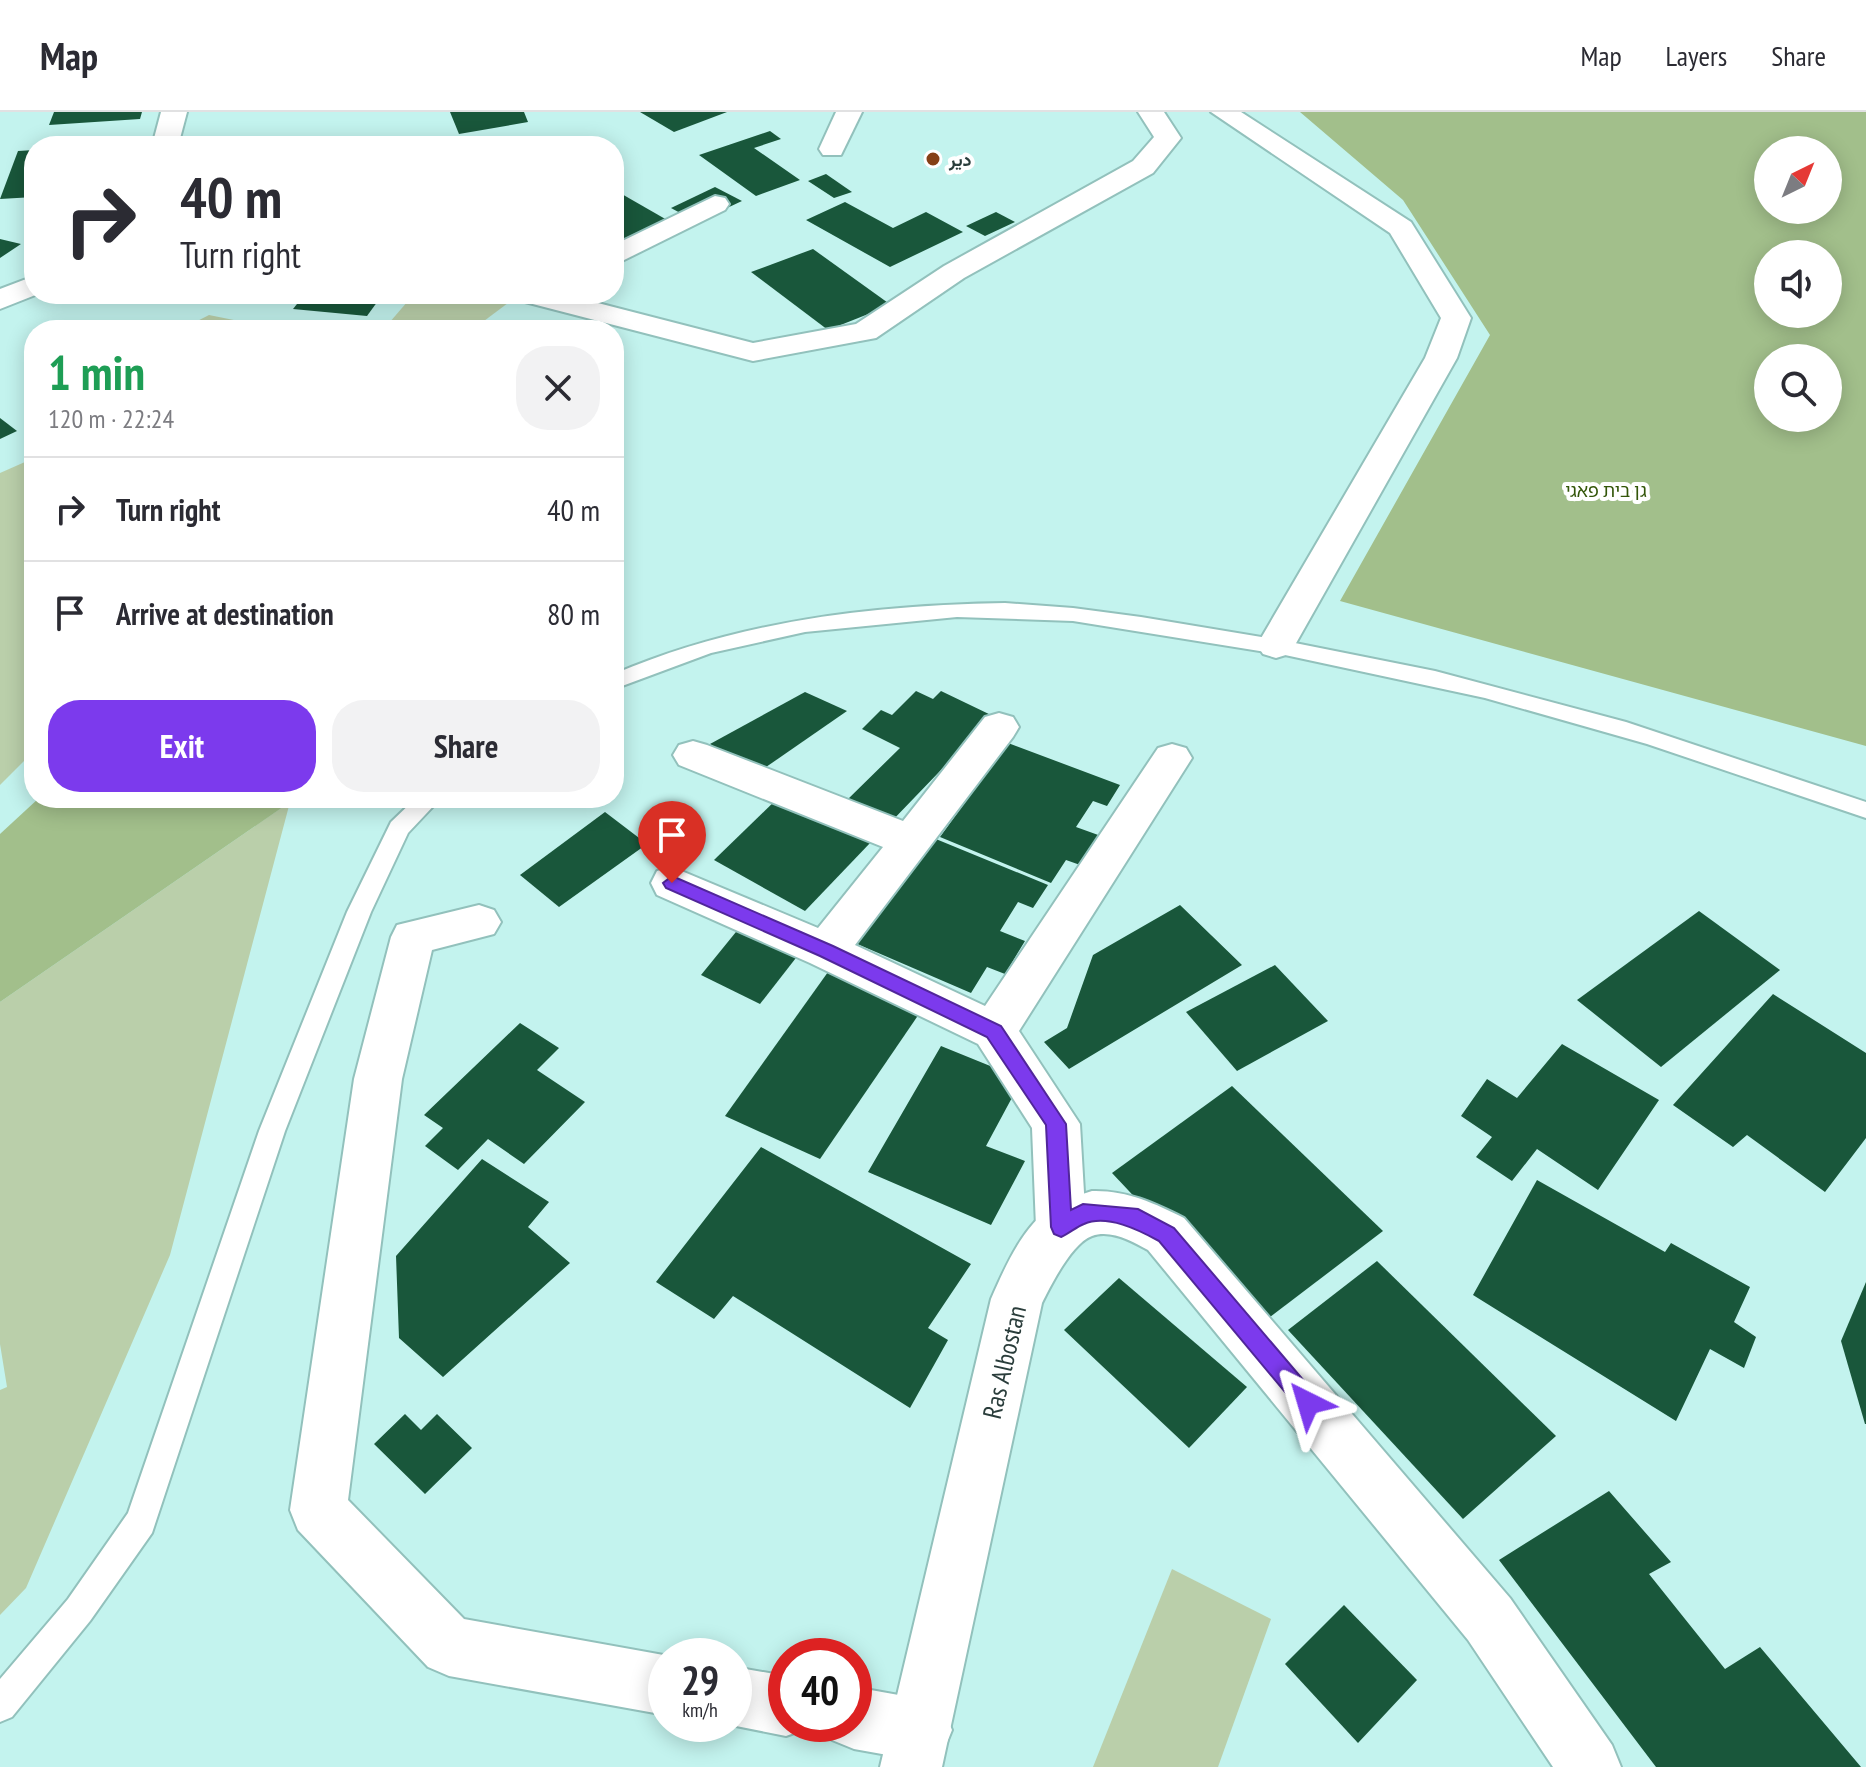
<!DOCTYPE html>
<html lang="en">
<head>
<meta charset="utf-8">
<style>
	:root { --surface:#fff; --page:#f2f2f3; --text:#2b2b33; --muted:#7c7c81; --line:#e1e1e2; --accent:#7c3aed }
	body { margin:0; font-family:"PT Sans Narrow",Vazirmatn,"Noto Sans Hebrew",sans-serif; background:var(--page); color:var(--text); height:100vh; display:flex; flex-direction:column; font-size:30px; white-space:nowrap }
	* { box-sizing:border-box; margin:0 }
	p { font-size:26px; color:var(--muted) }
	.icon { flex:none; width:44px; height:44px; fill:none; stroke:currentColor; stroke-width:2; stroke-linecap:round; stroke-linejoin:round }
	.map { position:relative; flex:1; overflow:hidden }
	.panel { position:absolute; left:24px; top:208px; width:600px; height:488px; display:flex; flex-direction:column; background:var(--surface); border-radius:32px; box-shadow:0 4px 20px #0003 }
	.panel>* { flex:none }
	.hud { position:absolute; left:24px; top:24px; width:600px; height:168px; border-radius:32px; box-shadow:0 4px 20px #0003; background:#fff; color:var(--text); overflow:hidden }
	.needle { width:52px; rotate:43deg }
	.tools { position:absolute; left:1754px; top:24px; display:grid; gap:16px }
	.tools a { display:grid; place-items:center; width:88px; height:88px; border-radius:50%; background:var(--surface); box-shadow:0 4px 20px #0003; font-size:40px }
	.speed { position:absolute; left:648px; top:1526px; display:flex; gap:16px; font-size:40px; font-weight:700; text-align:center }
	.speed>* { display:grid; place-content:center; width:104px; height:104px; border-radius:50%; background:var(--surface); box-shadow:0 4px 20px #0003; line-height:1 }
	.speed small { font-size:20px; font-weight:400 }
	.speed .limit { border:12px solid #d22; background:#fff; color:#111 }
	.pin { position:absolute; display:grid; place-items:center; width:68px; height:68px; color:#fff; margin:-82px -34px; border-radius:50% 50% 50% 0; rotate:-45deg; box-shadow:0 0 8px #0007 }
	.pin .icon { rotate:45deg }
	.me { position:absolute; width:88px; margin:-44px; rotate:320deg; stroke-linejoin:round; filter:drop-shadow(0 0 6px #0008) }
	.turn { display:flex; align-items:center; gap:28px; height:168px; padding:0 24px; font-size:36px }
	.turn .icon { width:104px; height:104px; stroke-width:2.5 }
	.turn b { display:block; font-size:56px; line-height:68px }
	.round { display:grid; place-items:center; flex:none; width:84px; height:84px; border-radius:32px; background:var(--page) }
	.head { display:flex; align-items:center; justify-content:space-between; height:136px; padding:0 24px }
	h1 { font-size:48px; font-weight:700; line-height:60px; color:#1e9e55 }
	.button { display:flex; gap:16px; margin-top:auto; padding:16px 24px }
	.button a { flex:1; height:92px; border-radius:32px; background:var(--accent); color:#fff; font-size:32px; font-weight:700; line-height:92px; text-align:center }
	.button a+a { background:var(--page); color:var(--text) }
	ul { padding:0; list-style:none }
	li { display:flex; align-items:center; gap:24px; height:104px; padding:0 24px; border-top:2px solid var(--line) }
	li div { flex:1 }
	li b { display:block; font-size:30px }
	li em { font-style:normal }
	header { display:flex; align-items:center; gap:48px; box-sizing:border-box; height:112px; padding:0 40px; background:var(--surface); border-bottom:2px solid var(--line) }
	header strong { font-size:38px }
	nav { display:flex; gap:44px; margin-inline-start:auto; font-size:28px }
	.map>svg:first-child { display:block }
</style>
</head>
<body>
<header>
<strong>Map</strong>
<nav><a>Map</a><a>Layers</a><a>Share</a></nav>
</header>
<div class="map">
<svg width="1866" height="1655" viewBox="0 0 1866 1655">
	<rect width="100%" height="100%" fill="#c3f3ee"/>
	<g fill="#bacfaa">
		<polygon points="414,182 520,182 472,218 383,218"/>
		<polygon points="209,203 283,218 180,218"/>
		<polygon points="34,346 34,639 0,673 0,361"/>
		<polygon points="290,690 170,1143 26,1476 0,1503 0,1278 7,1275 0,1232 0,890"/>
		<polygon points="1172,1457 1271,1507 1218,1655 1093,1655"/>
	</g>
	<g fill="#a2bf8b" fill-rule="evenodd">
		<path d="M 1300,0 L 1866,0 L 1866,634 L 1340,489 L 1490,223 L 1403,88 ZM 1768,38 L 1828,38 L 1828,98 L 1768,98 ZM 1768,142 L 1828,142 L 1828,202 L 1768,202 ZM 1768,246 L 1828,246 L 1828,306 L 1768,306 Z"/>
		<polygon points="39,686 296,686 0,890 0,722"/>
	</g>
	<g fill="#19573b">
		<polygon points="54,0 142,0 140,7 49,13"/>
		<polygon points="450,0 524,0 528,10 459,22"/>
		<polygon points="640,0 727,0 674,20"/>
		<polygon points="770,19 781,27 754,36 800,68 756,84 699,43"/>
		<polygon points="34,38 34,85 0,87 18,39"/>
		<polygon points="826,62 852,80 834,86 808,69"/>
		<polygon points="715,75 742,89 697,110 671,96"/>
		<polygon points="620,81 681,116 614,147 614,84"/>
		<polygon points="845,90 893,116 926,100 963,120 890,155 806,108"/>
		<polygon points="996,100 1015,110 985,124 966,114"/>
		<polygon points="0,127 21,132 0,146"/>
		<polygon points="813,137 891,193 828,218 751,160"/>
		<polygon points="305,182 383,182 367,204 293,197"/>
		<polygon points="81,208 96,218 59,218"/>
		<polygon points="0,306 17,319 0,327"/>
		<polygon points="916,579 933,587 941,579 993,604 889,712 846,689 900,636 862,617 881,598 892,603"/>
		<polygon points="805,580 847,599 756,662 710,632"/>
		<polygon points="1008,631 1120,673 1107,694 1093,689 1076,715 1101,724 1083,754 1066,748 1051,771 940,725"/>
		<polygon points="782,682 871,730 805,799 714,748"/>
		<polygon points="605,700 647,732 559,795 520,763"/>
		<polygon points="931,725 1048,773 1033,796 1018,790 1000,819 1025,829 1005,862 987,855 971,881 855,831"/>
		<polygon points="1180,793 1242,853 1069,957 1044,930 1067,916 1093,843"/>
		<polygon points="1699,799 1780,858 1661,955 1577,888"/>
		<polygon points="740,815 799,842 760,892 701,863"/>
		<polygon points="1275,853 1328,909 1237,959 1186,900"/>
		<polygon points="828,860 919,902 820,1047 725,1004"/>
		<polygon points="1773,882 1866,941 1866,1026 1825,1080 1747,1023 1733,1035 1673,993"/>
		<polygon points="520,911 559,936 537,958 585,990 524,1052 488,1027 458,1058 425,1034 443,1016 424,1003"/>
		<polygon points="1562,932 1659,988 1598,1078 1537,1037 1512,1069 1476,1045 1492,1025 1461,1004 1487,967 1517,986"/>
		<polygon points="941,934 1022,967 986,1034 1025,1049 991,1113 868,1060"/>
		<polygon points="1232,974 1383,1119 1257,1215 1112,1061"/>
		<polygon points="761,1035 971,1152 928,1216 948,1228 910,1296 733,1184 714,1207 656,1170"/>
		<polygon points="482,1047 549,1090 528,1115 570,1151 443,1265 399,1226 396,1144"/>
		<polygon points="1537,1068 1665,1140 1671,1131 1750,1175 1734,1210 1756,1225 1744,1256 1710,1237 1676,1309 1473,1183"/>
		<polygon points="1377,1149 1556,1324 1463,1407 1288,1218"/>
		<polygon points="1119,1166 1247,1275 1189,1336 1064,1218"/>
		<polygon points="1866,1170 1866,1312 1865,1312 1841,1229"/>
		<polygon points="405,1302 421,1318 437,1302 472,1336 425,1382 374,1332"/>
		<polygon points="1609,1379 1671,1450 1649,1462 1725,1557 1760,1535 1861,1655 1656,1655 1499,1448"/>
		<polygon points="1344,1493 1417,1568 1358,1631 1285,1552"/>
	</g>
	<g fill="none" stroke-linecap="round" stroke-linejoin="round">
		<g stroke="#92c1bc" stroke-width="4">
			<g id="service">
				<path d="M 1005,491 L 1073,496 L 1141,505 L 1285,529 L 1435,559 L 1626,610 L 1866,690 L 1866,706 L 1647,632 L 1485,586 L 1285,543 L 1073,509 L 957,505 L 805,520 L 711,541 L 614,577 L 614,562 C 739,509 871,493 1005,491 Z"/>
				<polygon points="416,686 441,686 408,721 371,800 285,1019 152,1421 90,1509 12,1605 0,1610 0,1567 68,1487 128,1401 259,1019 347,800 391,710"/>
			</g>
		</g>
		<g stroke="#92c1bc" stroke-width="4">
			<g id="minor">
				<polygon points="836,0 862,0 841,43 823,43 819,37"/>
				<polygon points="1138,0 1164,0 1181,26 1153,61 964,166 876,226 753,249 525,190 521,184 563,182 753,231 856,212 944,154 1133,49 1154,25"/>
				<polygon points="1211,0 1241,0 1411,110 1471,206 1457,246 1295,533 1289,542 1276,546 1263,542 1257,533 1425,246 1441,206 1390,121"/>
				<polygon points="715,84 725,86 729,92 725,98 614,153 614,133"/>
				<polygon points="999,601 1013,605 1019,615 1013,625 855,833 985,894 1158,636 1172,632 1186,636 1192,646 1019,919 1080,1012 1086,1115 1079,1131 1061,1138 1043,1131 1036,1115 1032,1016 978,932 810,851 657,783 651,771 657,759 672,755 818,816 883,735 679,653 673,643 679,633 693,629 707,633 903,709 985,605"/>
				<polygon points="479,793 494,798 501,810 494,822 432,838 402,967 348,1388 464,1507 669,1544 666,1544 666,1603 449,1564 428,1555 298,1418 290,1398 354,967 391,825 397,813"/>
				<polygon points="734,1555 786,1564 786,1612 809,1612 808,1616 786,1624 726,1612 734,1612"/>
				<polygon points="854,1575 921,1587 943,1596 952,1618 943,1640 921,1649 854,1637 832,1628 826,1612 854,1612"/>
			</g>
		</g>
		<g stroke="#92c1bc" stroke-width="4">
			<g id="tertiary">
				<polygon points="161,0 187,0 178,34 152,34"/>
				<polygon points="34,164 34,182 38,182 0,197 0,177"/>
				<path d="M 1092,1079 C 1126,1078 1154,1091 1184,1106 L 1510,1486 L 1612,1633 L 1621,1655 L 1553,1655 L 1468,1528 L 1148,1138 C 1133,1130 1111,1117 1092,1124 C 1072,1131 1051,1173 1042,1191 L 942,1655 L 880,1655 L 991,1187 C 1005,1155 1024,1111 1055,1093 C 1066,1086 1080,1083 1092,1079 Z"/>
			</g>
		</g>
		<use href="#service" fill="#fff" fill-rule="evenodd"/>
		<use href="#minor" fill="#fff" fill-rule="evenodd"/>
		<use href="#tertiary" fill="#fff" fill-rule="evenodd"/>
	</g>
	<path fill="#7c3aed" stroke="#51269a" stroke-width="2" d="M 672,764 L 833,834 L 1001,914 L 1066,1012 L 1071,1098 L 1083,1092 L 1138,1097 L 1174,1116 L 1316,1283 L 1319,1291 L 1316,1298 L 1308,1302 L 1300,1298 L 1159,1129 C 1139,1118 1107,1102 1084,1112 C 1076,1115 1070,1121 1061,1125 L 1054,1122 L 1051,1115 L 1046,1013 L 987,925 L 820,844 L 666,776 L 663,771 Z"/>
	<circle fill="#854016" stroke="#fff" stroke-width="3" cx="933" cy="47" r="8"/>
	<g text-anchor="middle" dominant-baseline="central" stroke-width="8" stroke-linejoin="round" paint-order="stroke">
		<g font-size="18" font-weight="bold" fill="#2a3d3b" stroke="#fff" text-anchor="start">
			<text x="949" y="47">دير</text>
		</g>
		<g font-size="18" fill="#335609" stroke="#fff">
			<text x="1606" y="378">גן בית פאגי</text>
		</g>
		<g font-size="26" fill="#2a3d3b" stroke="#fff">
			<text transform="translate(1004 1250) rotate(-77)">Ras Albostan</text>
		</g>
	</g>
</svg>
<div class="tools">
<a><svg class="needle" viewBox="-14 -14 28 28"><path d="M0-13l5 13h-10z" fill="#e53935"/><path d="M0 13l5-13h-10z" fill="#7c7c81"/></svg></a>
<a><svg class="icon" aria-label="sound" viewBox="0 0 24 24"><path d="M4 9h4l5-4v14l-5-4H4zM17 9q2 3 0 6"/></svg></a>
<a><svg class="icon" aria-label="search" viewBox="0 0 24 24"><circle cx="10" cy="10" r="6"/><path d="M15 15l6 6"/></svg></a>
</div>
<div class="speed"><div>29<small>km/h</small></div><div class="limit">40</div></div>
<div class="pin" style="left:672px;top:771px;background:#d93025"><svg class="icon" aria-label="arrive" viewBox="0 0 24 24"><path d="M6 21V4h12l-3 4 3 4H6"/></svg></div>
<svg class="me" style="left:1308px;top:1291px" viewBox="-20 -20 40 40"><path d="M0-17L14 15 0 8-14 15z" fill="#7c3aed" stroke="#fff" stroke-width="4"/></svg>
<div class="hud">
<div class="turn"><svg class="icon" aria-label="right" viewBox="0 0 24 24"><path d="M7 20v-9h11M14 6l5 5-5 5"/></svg><div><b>40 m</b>Turn right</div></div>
</div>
<section class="panel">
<div class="head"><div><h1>1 min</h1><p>120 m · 22:24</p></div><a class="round"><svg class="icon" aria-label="close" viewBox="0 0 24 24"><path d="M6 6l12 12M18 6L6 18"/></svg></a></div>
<ul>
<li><svg class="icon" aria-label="right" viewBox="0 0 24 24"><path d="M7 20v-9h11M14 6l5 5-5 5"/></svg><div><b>Turn right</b></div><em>40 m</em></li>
<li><svg class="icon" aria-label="arrive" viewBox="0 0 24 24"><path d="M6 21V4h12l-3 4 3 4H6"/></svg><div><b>Arrive at destination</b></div><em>80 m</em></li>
</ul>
<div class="button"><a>Exit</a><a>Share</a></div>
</section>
</div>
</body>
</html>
